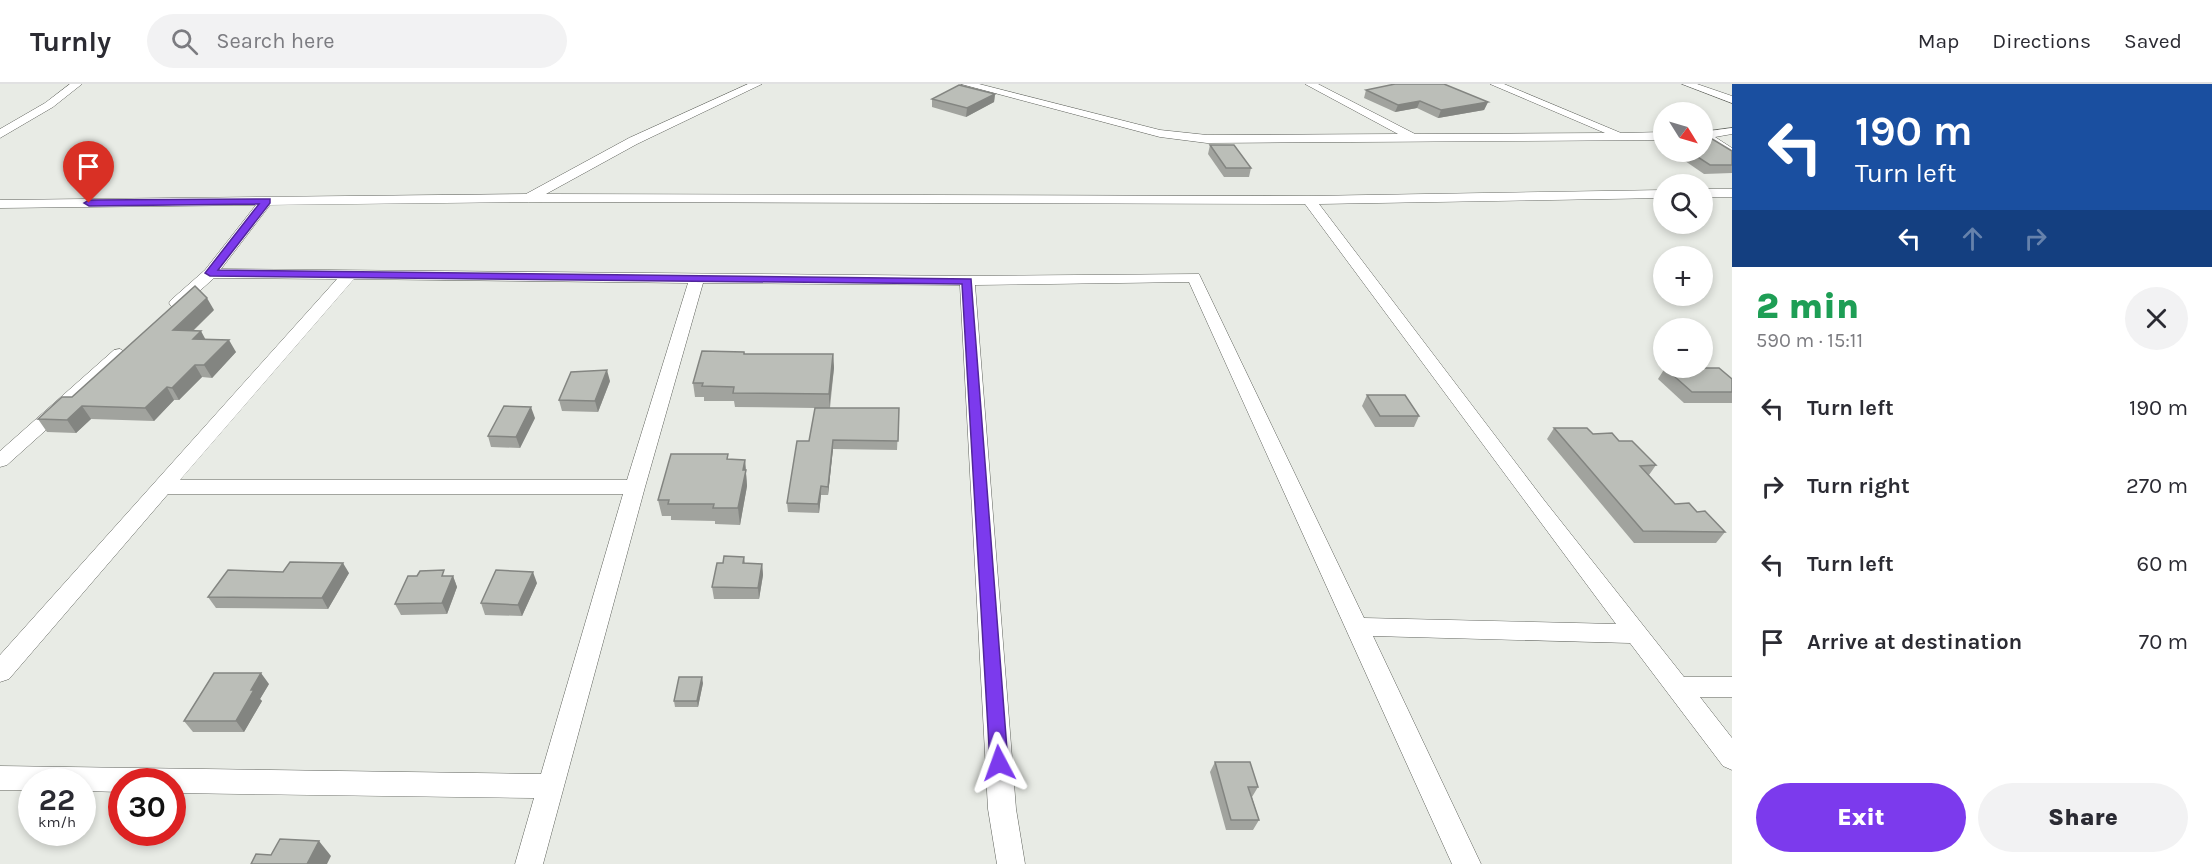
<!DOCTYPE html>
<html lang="en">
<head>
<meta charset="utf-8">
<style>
	:root { --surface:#fff; --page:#f2f2f3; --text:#2b2b33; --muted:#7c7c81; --line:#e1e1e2; --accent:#7c3aed }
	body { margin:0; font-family:Karla,sans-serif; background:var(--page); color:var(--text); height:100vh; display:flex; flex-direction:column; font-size:22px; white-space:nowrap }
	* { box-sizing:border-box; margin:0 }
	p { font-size:20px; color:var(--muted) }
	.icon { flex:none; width:33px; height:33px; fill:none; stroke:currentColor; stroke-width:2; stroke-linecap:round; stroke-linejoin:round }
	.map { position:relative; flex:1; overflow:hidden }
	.details { display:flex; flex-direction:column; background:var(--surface); width:480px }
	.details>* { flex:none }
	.guide { background:#1a4fa0; color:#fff; overflow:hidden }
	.needle { width:39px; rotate:127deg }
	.controls { position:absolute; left:1653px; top:18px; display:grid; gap:12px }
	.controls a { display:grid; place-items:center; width:60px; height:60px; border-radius:50%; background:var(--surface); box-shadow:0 3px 9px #0003; font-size:30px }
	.speed { position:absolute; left:18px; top:684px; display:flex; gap:12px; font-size:30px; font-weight:700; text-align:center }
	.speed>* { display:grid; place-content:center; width:78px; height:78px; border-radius:50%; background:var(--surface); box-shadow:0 3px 9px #0003; line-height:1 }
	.speed small { font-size:15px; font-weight:400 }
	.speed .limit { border:9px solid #d22; background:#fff; color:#111 }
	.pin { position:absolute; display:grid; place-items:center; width:51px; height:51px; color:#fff; margin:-62px -26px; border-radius:50% 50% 50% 0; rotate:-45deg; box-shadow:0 0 6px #0007 }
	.pin .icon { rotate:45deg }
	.me { position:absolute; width:66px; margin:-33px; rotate:356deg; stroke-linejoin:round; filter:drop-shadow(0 0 4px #0008) }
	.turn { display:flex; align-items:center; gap:21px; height:126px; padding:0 24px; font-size:27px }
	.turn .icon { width:78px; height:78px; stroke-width:2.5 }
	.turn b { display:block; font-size:42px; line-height:51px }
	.lanes { display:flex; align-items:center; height:57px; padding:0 24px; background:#0003; justify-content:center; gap:30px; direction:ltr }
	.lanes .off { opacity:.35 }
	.round { display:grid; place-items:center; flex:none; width:63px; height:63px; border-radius:32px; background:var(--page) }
	.headline { display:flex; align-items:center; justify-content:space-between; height:102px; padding:0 24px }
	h1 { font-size:36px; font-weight:800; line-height:45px; color:#1e9e55 }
	.button { display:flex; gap:12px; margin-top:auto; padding:12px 24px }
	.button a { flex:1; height:69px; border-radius:36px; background:var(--accent); color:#fff; font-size:24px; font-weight:800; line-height:69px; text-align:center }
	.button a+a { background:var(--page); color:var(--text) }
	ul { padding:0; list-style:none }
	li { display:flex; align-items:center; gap:18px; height:78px; padding:0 24px }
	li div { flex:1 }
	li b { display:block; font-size:22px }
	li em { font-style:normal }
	header { display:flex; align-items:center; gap:36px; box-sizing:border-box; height:84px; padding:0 30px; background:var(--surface); border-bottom:2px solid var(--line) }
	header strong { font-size:28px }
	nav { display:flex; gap:33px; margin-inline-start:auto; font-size:21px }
	.search { width:420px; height:54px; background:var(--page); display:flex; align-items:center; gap:15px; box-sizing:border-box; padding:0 21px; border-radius:33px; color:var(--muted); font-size:22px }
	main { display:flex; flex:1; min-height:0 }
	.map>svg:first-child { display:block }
</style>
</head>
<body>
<header>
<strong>Turnly</strong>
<div class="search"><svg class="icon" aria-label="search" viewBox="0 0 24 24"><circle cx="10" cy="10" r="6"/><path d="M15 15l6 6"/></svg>Search here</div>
<nav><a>Map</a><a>Directions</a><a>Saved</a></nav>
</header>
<main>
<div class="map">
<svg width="1732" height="780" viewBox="0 0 1732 780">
	<rect width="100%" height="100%" fill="#e8ebe5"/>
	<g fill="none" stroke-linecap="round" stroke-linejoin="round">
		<g stroke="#5e615b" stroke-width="1">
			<g id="street">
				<polygon points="70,0 82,0 53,23 0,54 0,45 45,19"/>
				<path d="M 748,0 L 762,0 L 637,60 L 546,110 L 1309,112 L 1664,106 L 1664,114 L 1319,120 L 1544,416 L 1684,593 L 1732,593 L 1732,613 L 1700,613 L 1732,654 L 1732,686 L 1723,682 L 1630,559 L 1373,552 L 1481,780 L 1452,780 L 1189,198 L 975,201 L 1016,725 L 1025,780 L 997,780 L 988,725 L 960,201 L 703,199 L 645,403 L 543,780 L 515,780 L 534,714 L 172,709 L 172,698 L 122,698 L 122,708 L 82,707 L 82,698 L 32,698 L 32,706 L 0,706 L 0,682 L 541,690 L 623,410 L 168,410 L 9,595 L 0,598 L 0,571 L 337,195 L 214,194 L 183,222 L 171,222 L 169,219 L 171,216 L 205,186 L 256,121 L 0,124 L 0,116 L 526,110 L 629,54 ZM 529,118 L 1305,120 L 1616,540 L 1364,534 L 1199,190 L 967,192 L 221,185 L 270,121 ZM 354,195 L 688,199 L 627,396 L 180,396 Z"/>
				<polygon points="961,0 979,0 1160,46 1207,51 1398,50 1305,0 1318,0 1415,50 1605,49 1490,0 1504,0 1621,49 1664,48 1664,56 1207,59 1160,53"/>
				<polygon points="1682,0 1697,0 1732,12 1732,19"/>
				<polygon points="1732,44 1732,50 1715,53 1732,64 1732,73 1702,56 1702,48"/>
				<rect x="1702" y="105" width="30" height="8"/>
				<polygon points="120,265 128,270 126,274 7,381 0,383 0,367 114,266"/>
			</g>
		</g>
		<use href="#street" fill="#fff" fill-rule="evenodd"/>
	</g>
	<g fill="#a1a39e">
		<polygon points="1366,6 1488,18 1484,26 1438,34 1417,24 1395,28 1364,14"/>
		<polygon points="995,10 994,18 966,33 932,23 932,15"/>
		<polygon points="1210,61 1251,84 1249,93 1224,93 1208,70"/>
		<polygon points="1732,67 1732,89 1704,90 1672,68"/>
		<polygon points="214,226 193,247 205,255 236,268 212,294 202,293 179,316 174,316 154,337 91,335 76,349 47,348 38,335"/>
		<polygon points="744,268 745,270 833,270 834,284 830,324 899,324 897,366 833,365 828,411 821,411 819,429 788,428 787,419 809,357 815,324 735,323 734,317 704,317 704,313 695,313 693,299"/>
		<polygon points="1665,284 1732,295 1732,319 1684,319 1658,295"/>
		<polygon points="610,297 598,328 562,327 559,316"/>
		<polygon points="1367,311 1419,332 1414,343 1375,343 1362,322"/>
		<polygon points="535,334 520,364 491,363 488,352"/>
		<polygon points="1554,344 1593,350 1619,357 1656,381 1649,391 1675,420 1697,428 1725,448 1716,459 1634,459 1547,355"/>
		<polygon points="728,375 745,376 747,402 740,441 715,440 715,437 671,436 671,432 662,432 658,416"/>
		<polygon points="744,473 745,479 762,480 763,491 759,515 714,515 712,503 723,479"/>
		<polygon points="283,488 349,489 328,525 216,524 208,513"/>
		<polygon points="446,492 453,492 457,503 447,530 401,531 395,520"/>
		<polygon points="537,499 522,532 485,531 481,519"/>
		<polygon points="703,599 698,623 675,623 674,617"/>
		<polygon points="269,600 260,615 262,617 244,648 193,648 184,637"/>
		<polygon points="1215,678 1258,703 1252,713 1259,736 1253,746 1226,746 1210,688"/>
	</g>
	<g fill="#838581">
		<polygon points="995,10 994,18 966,33 967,24"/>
		<polygon points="1420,17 1417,24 1395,28 1398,21"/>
		<polygon points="1488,18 1484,26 1438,34 1441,26"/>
		<polygon points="207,214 214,226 180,259 173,246"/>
		<polygon points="201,247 208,260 193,255"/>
		<polygon points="229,256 236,268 212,294 204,281"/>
		<polygon points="833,270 834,284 829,324 829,310"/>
		<polygon points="195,281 202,293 179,316 172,304"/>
		<polygon points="607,286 610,297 598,328 595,317"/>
		<polygon points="167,303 174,316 154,337 145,324"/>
		<polygon points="82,322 91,335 76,349 67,336"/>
		<polygon points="531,323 535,334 520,364 516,353"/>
		<polygon points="833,356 833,365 828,411 828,403"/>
		<polygon points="745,376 747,402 740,441 738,424"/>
		<polygon points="821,402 821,411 819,429 818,420"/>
		<polygon points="343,479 349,489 328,525 322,514"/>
		<polygon points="762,480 763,491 759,515 758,504"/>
		<polygon points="533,488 537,499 522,532 518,521"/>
		<polygon points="453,492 457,503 447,530 442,519"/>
		<polygon points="261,589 269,600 260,615 262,617 244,648 236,637 251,606"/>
		<polygon points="702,593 703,599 698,623 697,617"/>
		<polygon points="319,757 331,772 327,780 307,780"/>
	</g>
	<g fill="#bbbeb8" stroke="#838581" stroke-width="1.5">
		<polygon points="1395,0 1444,0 1488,18 1441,26 1420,17 1398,21 1366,6"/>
		<polygon points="959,1 995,10 967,24 932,15"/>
		<polygon points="1702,53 1709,53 1732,67 1732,81 1710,81 1690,68 1702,68"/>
		<polygon points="1210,61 1234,61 1251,84 1226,84"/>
		<polygon points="195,202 207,214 173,246 201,247 193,255 229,256 204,281 195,281 172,304 167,303 145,324 82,322 67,336 38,335 62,313 72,313"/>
		<polygon points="702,267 744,268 744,270 833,270 829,310 733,309 734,303 702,302 703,299 693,299"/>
		<polygon points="1665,284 1719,284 1732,295 1732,308 1692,308"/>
		<polygon points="607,286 595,317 559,316 571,288"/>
		<polygon points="1367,311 1405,311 1419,332 1380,332"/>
		<polygon points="504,322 531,323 516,353 488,352"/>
		<polygon points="815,324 899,324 898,357 833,356 828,403 821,402 818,420 787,419 797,357 809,357"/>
		<polygon points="1554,344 1587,344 1593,350 1612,349 1619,357 1632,357 1656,381 1640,382 1675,420 1689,419 1697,428 1705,427 1725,448 1643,447"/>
		<polygon points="671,370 728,370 727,375 745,376 743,386 746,386 738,424 713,424 714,420 668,420 669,416 658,416"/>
		<polygon points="724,472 744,473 743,479 762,480 758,504 712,503 717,479 723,479"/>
		<polygon points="290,478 343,479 322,514 208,513 228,486 283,488"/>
		<polygon points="444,486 442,492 453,492 442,519 395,520 408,492 417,492 420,487"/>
		<polygon points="496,486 533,488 518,521 481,519"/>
		<polygon points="214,589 261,589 251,606 254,606 236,637 184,637"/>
		<polygon points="679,593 702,593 697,617 674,617"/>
		<polygon points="1215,678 1250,678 1258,703 1248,703 1259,736 1231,736"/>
		<polygon points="280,755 319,757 307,780 251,780 256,770 271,771"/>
	</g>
	<polygon fill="#7c3aed" stroke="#51269a" stroke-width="1.5" points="270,115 270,119 218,186 971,195 1008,679 1006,685 999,687 993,685 990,679 962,200 210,192 205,189 259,120 89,122 84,119 89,116"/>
</svg>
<div class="controls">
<a><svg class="needle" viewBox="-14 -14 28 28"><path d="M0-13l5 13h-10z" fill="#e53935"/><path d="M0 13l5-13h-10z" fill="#7c7c81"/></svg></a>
<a><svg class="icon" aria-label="search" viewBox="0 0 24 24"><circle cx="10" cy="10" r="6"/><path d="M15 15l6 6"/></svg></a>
<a>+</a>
<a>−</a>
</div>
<div class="speed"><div>22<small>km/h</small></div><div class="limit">30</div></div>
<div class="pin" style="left:89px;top:119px;background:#d93025"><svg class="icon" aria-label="arrive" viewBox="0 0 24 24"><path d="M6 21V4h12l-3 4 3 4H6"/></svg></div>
<svg class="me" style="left:999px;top:679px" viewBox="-20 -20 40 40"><path d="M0-17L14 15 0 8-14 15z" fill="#7c3aed" stroke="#fff" stroke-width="4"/></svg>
</div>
<section class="details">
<div class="guide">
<div class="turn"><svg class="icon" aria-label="left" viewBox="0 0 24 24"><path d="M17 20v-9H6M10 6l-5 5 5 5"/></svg><div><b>190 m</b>Turn left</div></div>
<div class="lanes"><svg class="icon" aria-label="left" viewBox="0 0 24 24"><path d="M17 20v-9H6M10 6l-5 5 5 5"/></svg><svg class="icon off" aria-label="ahead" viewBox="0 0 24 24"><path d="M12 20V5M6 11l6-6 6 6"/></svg><svg class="icon off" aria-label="right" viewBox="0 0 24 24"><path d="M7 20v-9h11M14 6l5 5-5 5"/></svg></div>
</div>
<div class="headline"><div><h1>2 min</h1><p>590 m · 15:11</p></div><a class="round"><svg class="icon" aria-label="close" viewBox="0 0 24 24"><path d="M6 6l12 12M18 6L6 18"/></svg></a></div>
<ul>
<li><svg class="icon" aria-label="left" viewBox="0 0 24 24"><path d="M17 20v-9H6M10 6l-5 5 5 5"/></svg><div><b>Turn left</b></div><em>190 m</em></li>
<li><svg class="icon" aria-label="right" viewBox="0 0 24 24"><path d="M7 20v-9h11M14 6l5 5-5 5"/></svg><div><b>Turn right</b></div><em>270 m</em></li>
<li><svg class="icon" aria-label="left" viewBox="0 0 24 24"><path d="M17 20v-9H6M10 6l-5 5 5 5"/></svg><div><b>Turn left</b></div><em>60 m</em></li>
<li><svg class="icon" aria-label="arrive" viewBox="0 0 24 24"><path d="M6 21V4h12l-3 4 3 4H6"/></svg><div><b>Arrive at destination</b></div><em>70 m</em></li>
</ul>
<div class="button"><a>Exit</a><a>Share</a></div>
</section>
</main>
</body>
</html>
